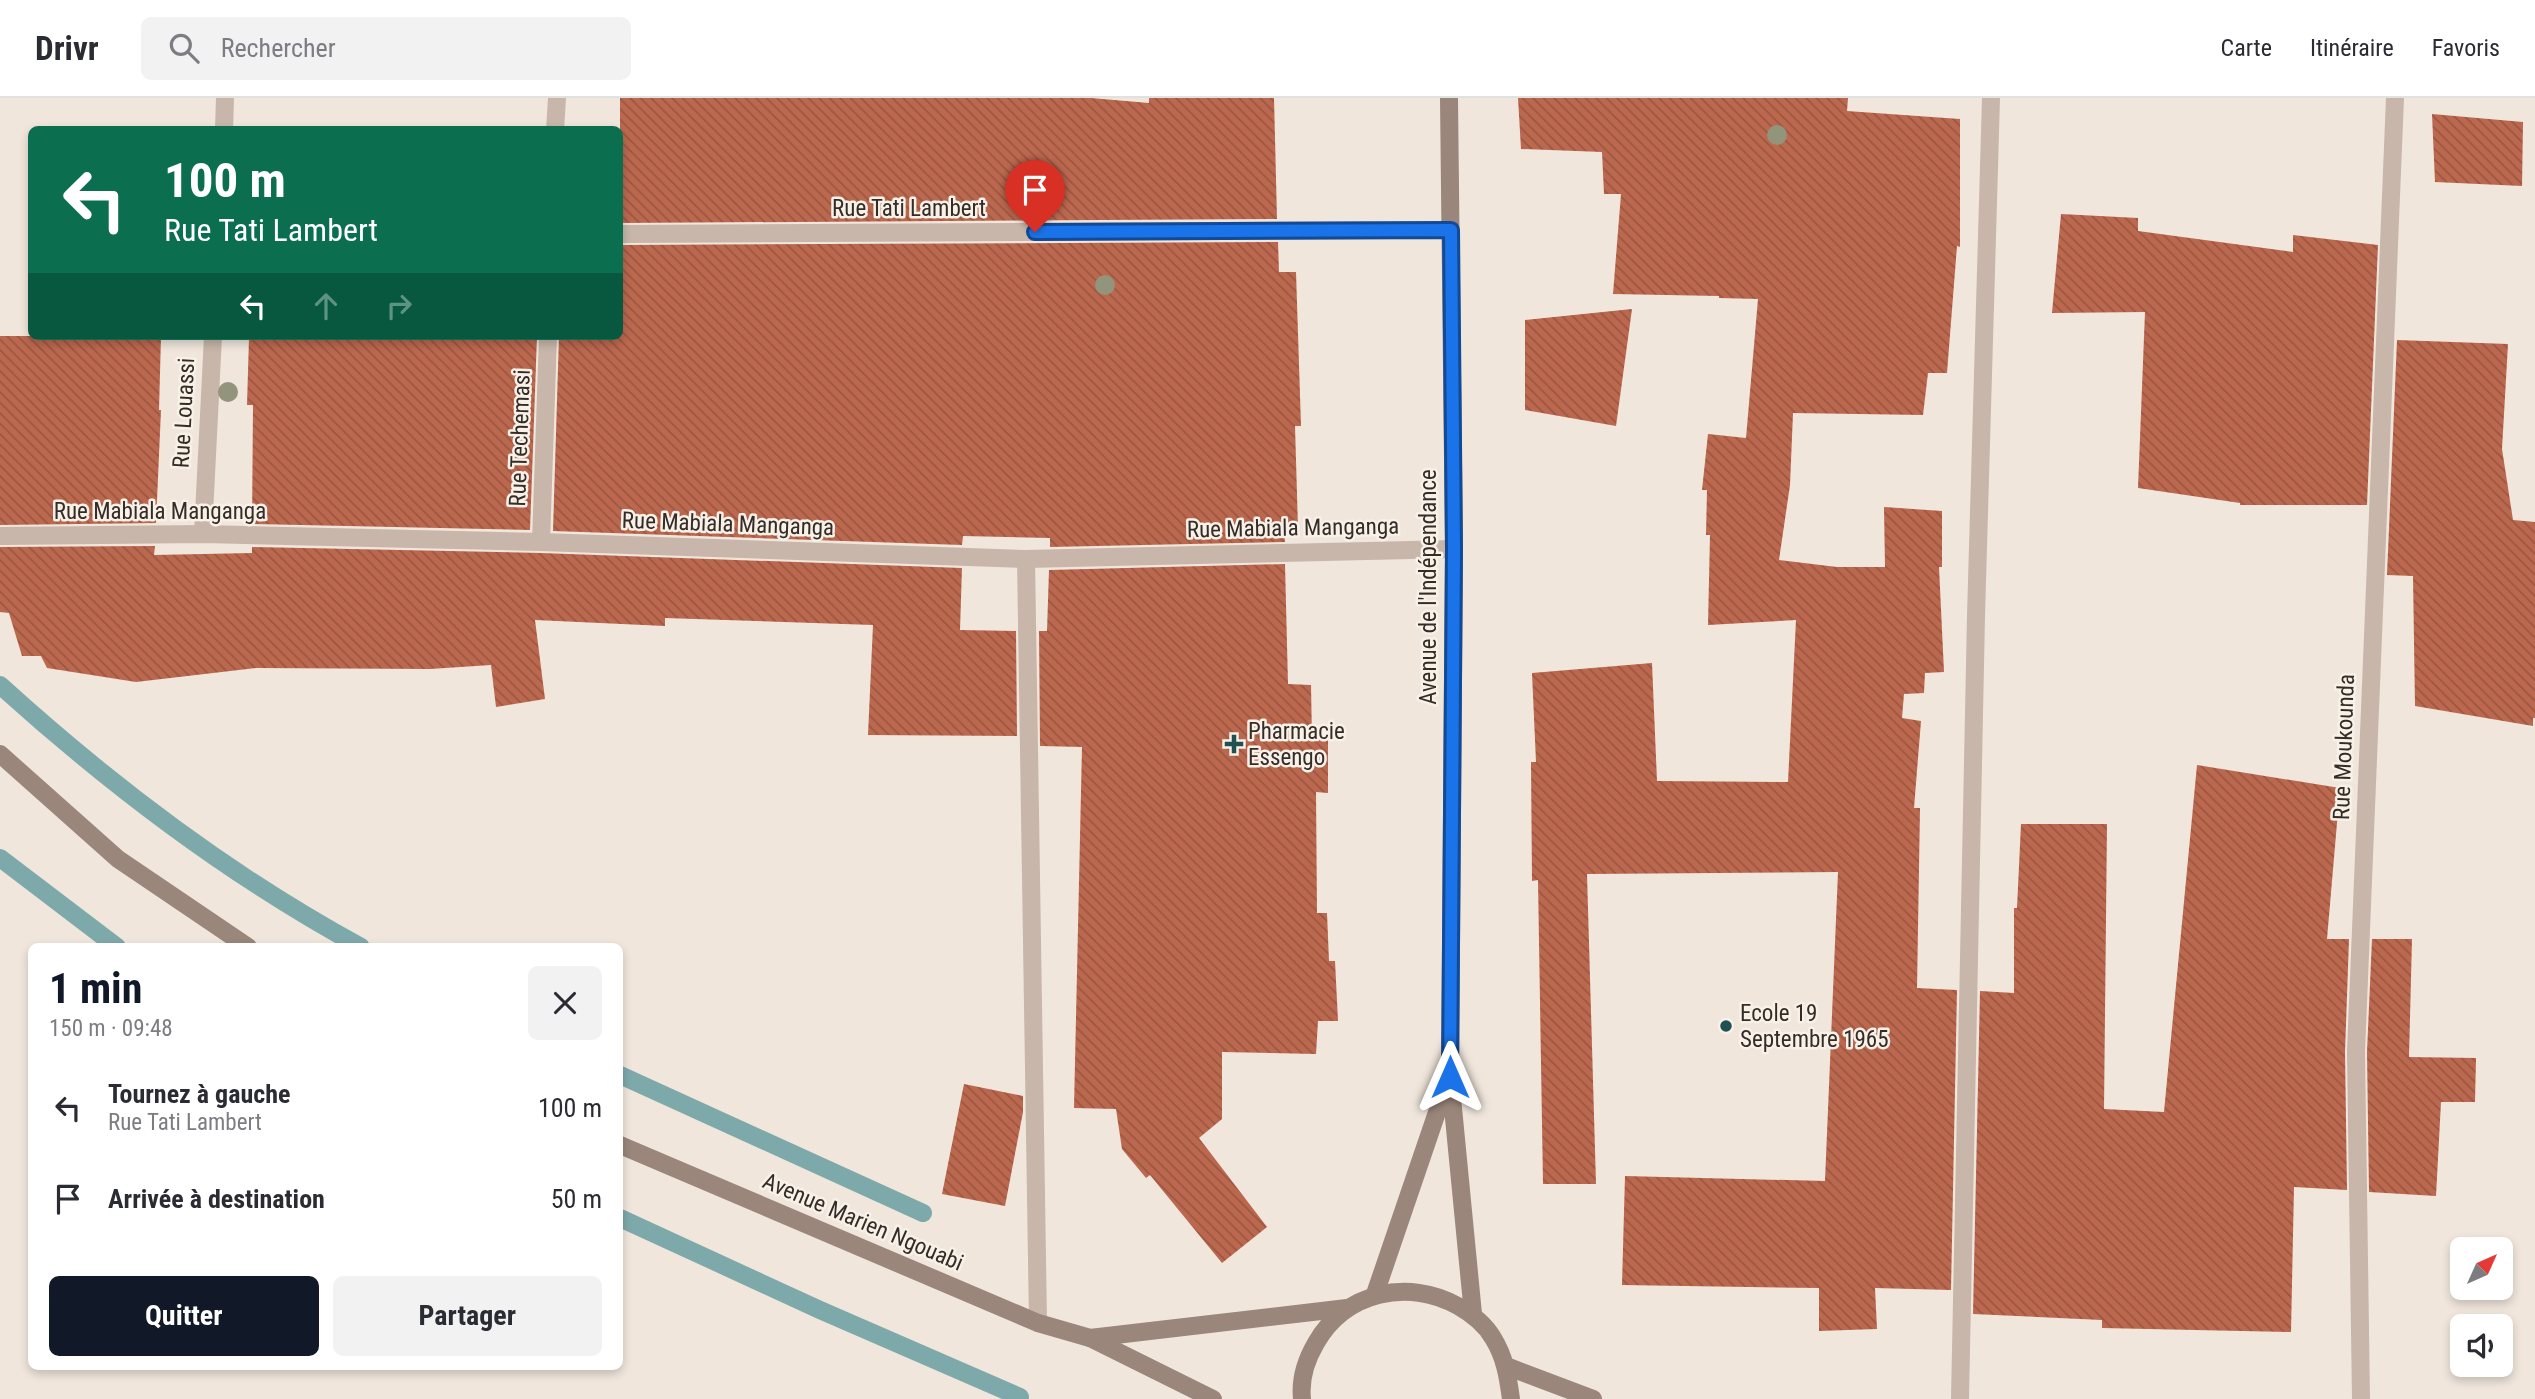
<!DOCTYPE html>
<html lang="fr">
<head>
<meta charset="utf-8">
<style>
	:root { --surface:#fff; --page:#f2f2f3; --text:#2b2b33; --muted:#7c7c81; --line:#e1e1e2; --accent:#111827 }
	body { margin:0; font-family:"Roboto Condensed",sans-serif; background:var(--page); color:var(--text); height:100vh; display:flex; flex-direction:column; font-size:26px; white-space:nowrap }
	* { box-sizing:border-box; margin:0 }
	p { font-size:23px; color:var(--muted) }
	.icon { flex:none; width:38px; height:38px; fill:none; stroke:currentColor; stroke-width:2; stroke-linecap:round; stroke-linejoin:round }
	.map { position:relative; flex:1; overflow:hidden }
	.sheet { position:absolute; left:28px; top:845px; width:595px; height:427px; display:flex; flex-direction:column; background:var(--surface); border-radius:10px; box-shadow:0 4px 10px #0003 }
	.sheet>* { flex:none }
	.top-card { position:absolute; left:28px; top:28px; width:595px; height:214px; border-radius:10px; box-shadow:0 4px 10px #0003; background:#0b6e4f; color:#fff; overflow:hidden }
	.needle { width:46px; rotate:45deg }
	.buttons { position:absolute; left:2450px; top:1139px; display:grid; gap:14px }
	.buttons a { display:grid; place-items:center; width:63px; height:63px; border-radius:10px; background:var(--surface); box-shadow:0 4px 10px #0003; font-size:35px }
	.pin { position:absolute; display:grid; place-items:center; width:60px; height:60px; color:#fff; margin:-72px -30px; border-radius:50% 50% 50% 0; rotate:-45deg; box-shadow:0 0 7px #0007 }
	.pin .icon { rotate:45deg }
	.me { position:absolute; width:77px; margin:-38px; rotate:0deg; stroke-linejoin:round; filter:drop-shadow(0 0 5px #0008) }
	.turn { display:flex; align-items:center; gap:24px; height:147px; padding:0 21px; font-size:32px }
	.turn .icon { width:91px; height:91px; stroke-width:2.5 }
	.turn b { display:block; font-size:49px; line-height:60px }
	.lanes { display:flex; align-items:center; height:66px; padding:0 21px; background:#0003; justify-content:center; gap:35px; direction:ltr }
	.lanes .off { opacity:.35 }
	.round { display:grid; place-items:center; flex:none; width:74px; height:74px; border-radius:10px; background:var(--page) }
	.headline { display:flex; align-items:center; justify-content:space-between; height:119px; padding:0 21px }
	h1 { font-size:42px; font-weight:700; line-height:52px; color:var(--accent) }
	.cta { display:flex; gap:14px; margin-top:auto; padding:14px 21px }
	.cta a { flex:1; height:80px; border-radius:10px; background:var(--accent); color:#fff; font-size:28px; font-weight:700; line-height:80px; text-align:center }
	.cta a+a { background:var(--page); color:var(--text) }
	ul { padding:0; list-style:none }
	li { display:flex; align-items:center; gap:21px; height:91px; padding:0 21px }
	li div { flex:1 }
	li b { display:block; font-size:26px }
	li em { font-style:normal }
	header { display:flex; align-items:center; gap:42px; box-sizing:border-box; height:98px; padding:0 35px; background:var(--surface); border-bottom:2px solid var(--line) }
	header strong { font-size:33px }
	nav { display:flex; gap:38px; margin-inline-start:auto; font-size:24px }
	.search { width:490px; height:63px; background:var(--page); display:flex; align-items:center; gap:18px; box-sizing:border-box; padding:0 24px; border-radius:10px; color:var(--muted); font-size:26px }
	.map>svg:first-child { display:block }
</style>
</head>
<body>
<header>
<strong>Drivr</strong>
<div class="search"><svg class="icon" aria-label="search" viewBox="0 0 24 24"><circle cx="10" cy="10" r="6"/><path d="M15 15l6 6"/></svg>Rechercher</div>
<nav><a>Carte</a><a>Itinéraire</a><a>Favoris</a></nav>
</header>
<div class="map">
<svg width="2535" height="1301" viewBox="0 0 2535 1301">
	<defs>
		<pattern id="building-back-hatch" width="6" height="6" patternUnits="userSpaceOnUse" patternTransform="scale(1.75)"><rect width="6" height="6" fill="#bc684f"/><path d="M-1 5l2 2M0 0l6 6M5-1l2 2" fill="none" stroke="#9a5642"/></pattern>
	</defs>
	<rect width="100%" height="100%" fill="#f0e6dc"/>
	<g fill="none" stroke-linecap="round" stroke-linejoin="round">
		<g stroke="#7ea9aa" stroke-width="18">
			<path d="M 0,587 C 108,685 232,779 361,849"/>
			<polyline points="0,760 117,849"/>
			<polyline points="620,977 923,1115"/>
			<polyline points="620,1120 820,1212 1020,1299"/>
		</g>
	</g>
	<g fill="url(#building-back-hatch)">
		<polygon points="620,0 1091,0 1149,5 1149,0 1274,0 1277,121 620,125"/>
		<polygon points="1518,0 1848,0 1847,13 1960,21 1960,149 1957,148 1947,275 1928,275 1923,317 1793,315 1790,387 1779,462 1837,469 1885,469 1884,409 1942,413 1942,469 1939,469 1944,574 1925,575 1924,595 1904,596 1902,620 1921,623 1914,710 1920,710 1917,890 1957,892 1951,1192 1875,1190 1877,1231 1819,1233 1819,1190 1622,1187 1625,1078 1825,1083 1838,774 1587,776 1596,1086 1543,1086 1538,782 1532,783 1531,664 1536,664 1532,575 1652,565 1657,683 1788,684 1796,522 1708,527 1710,437 1706,437 1707,392 1702,392 1708,336 1746,340 1758,201 1719,200 1719,198 1613,196 1621,96 1604,96 1602,54 1521,51"/>
		<polygon points="2432,16 2523,24 2522,88 2435,84"/>
		<polygon points="2061,116 2138,120 2138,133 2293,154 2293,137 2378,147 2367,407 2240,407 2240,405 2138,390 2145,214 2052,215"/>
		<polygon points="1278,144 1279,174 1296,174 1301,328 1295,328 1298,430 1284,430 1285,444 1050,449 1050,440 963,438 962,447 553,433 559,238 620,238 620,147"/>
		<polygon points="1632,211 1616,328 1525,312 1525,222"/>
		<polygon points="0,238 161,238 159,312 161,312 156,425 0,427"/>
		<polygon points="361,238 537,238 530,432 252,426 253,307 247,307 249,240"/>
		<polygon points="2397,242 2508,246 2502,351 2513,422 2535,424 2535,620 2533,620 2533,628 2415,608 2413,478 2387,477"/>
		<polygon points="155,448 154,457 252,455 252,449 541,455 962,470 960,532 1016,533 1017,638 868,637 873,527 665,520 665,528 535,522 545,601 496,609 491,567 430,571 256,570 136,584 47,570 41,558 22,558 9,515 0,514 0,449"/>
		<polygon points="1285,466 1288,586 1311,587 1312,642 1328,640 1328,695 1316,694 1317,815 1327,815 1329,863 1335,863 1338,923 1318,923 1316,956 1222,954 1222,1021 1199,1040 1267,1129 1222,1165 1150,1077 1146,1080 1122,1051 1116,1011 1074,1010 1082,649 1040,648 1039,533 1047,533 1049,472"/>
		<polygon points="2197,667 2340,690 2327,841 2349,841 2345,954 2347,1092 2294,1089 2291,1234 2102,1230 2102,1222 1973,1216 1980,893 2014,895 2014,810 2017,810 2021,726 2107,726 2104,1011 2164,1014"/>
		<polygon points="2372,841 2412,841 2409,959 2476,960 2475,1004 2441,1004 2436,1098 2369,1094 2367,954"/>
		<polygon points="964,986 1023,998 1023,1014 1005,1108 942,1096"/>
	</g>
	<g fill="none" stroke-linecap="round" stroke-linejoin="round">
		<g stroke="#c7b6a9" stroke-width="18">
			<polyline points="224,32 225,0"/>
			<polyline points="555,32 557,0"/>
			<polyline points="620,136 1451,132"/>
			<polyline points="203,436 213,238"/>
			<polyline points="0,438 203,436 541,444 1026,461 1454,451"/>
			<polyline points="541,444 548,238"/>
			<polyline points="1026,461 1038,1225"/>
			<polyline points="1960,1301 1976,518 1991,0"/>
			<polyline points="2361,1301 2356,954 2395,0"/>
		</g>
		<g stroke="#9a867b" stroke-width="18">
			<polyline points="1449,0 1454,451 1450,979 1473,1216"/>
			<polyline points="0,656 118,761 248,849"/>
			<polyline points="620,1047 1038,1225 1090,1240 1213,1301"/>
			<polyline points="1375,1196 1447,985"/>
			<polyline points="1090,1240 1347,1210"/>
			<polyline points="1506,1268 1593,1301"/>
			<path d="M 1302,1301 C 1300,1282 1306,1262 1316,1245 C 1345,1194 1408,1180 1458,1208 C 1472,1216 1485,1226 1493,1240 C 1505,1259 1508,1279 1511,1301"/>
		</g>
	</g>
	<g fill="#92947c">
		<circle cx="1777" cy="37" r="10"/>
		<circle cx="1105" cy="187" r="10"/>
		<circle cx="228" cy="294" r="10"/>
	</g>
	<g fill="none" stroke-linecap="round" stroke-linejoin="round">
		<g stroke="#114b97" stroke-width="18">
			<polyline id="route" points="1035,134 1451,132 1454,451 1450,979"/>
		</g>
		<use href="#route" stroke="#1a73e8" stroke-width="12"/>
	</g>
	<g fill="#215053" stroke="#f8f1e8" stroke-width="2.5">
		<path d="M1230.5 635.5h7v7h7v7h-7v7h-7v-7h-7v-7h7z"/>
		<circle cx="1726" cy="928" r="7"/>
	</g>
	<g text-anchor="middle" dominant-baseline="central" stroke-width="5" stroke-linejoin="round" paint-order="stroke">
		<g font-size="23" fill="#352c28" stroke="#f8f1e8">
			<text x="909" y="110">Rue Tati Lambert</text>
			<text transform="translate(184 315) rotate(-87)">Rue Louassi</text>
			<text transform="translate(520 340) rotate(-88)">Rue Techemasi</text>
			<text x="160" y="413">Rue Mabiala Manganga</text>
			<text transform="translate(728 426) rotate(2)">Rue Mabiala Manganga</text>
			<text transform="translate(1293 430) rotate(-1)">Rue Mabiala Manganga</text>
			<text transform="translate(1428 489) rotate(-90)">Avenue de l'Indépendance</text>
			<text transform="translate(2344 649) rotate(-88)">Rue Moukounda</text>
			<text transform="translate(863 1124) rotate(23)">Avenue Marien Ngouabi</text>
		</g>
		<g font-size="23" fill="#352c28" stroke="#f8f1e8" text-anchor="start">
			<text x="1248" y="633">Pharmacie<tspan x="1248" dy="26">Essengo</tspan></text>
			<text x="1740" y="915">Ecole 19<tspan x="1740" dy="26">Septembre 1965</tspan></text>
		</g>
	</g>
</svg>
<div class="buttons">
<a><svg class="needle" viewBox="-14 -14 28 28"><path d="M0-13l5 13h-10z" fill="#e53935"/><path d="M0 13l5-13h-10z" fill="#7c7c81"/></svg></a>
<a><svg class="icon" aria-label="sound" viewBox="0 0 24 24"><path d="M4 9h4l5-4v14l-5-4H4zM17 9q2 3 0 6"/></svg></a>
</div>
<div class="pin" style="left:1035px;top:134px;background:#d93025"><svg class="icon" aria-label="arrive" viewBox="0 0 24 24"><path d="M6 21V4h12l-3 4 3 4H6"/></svg></div>
<svg class="me" style="left:1450px;top:979px" viewBox="-20 -20 40 40"><path d="M0-17L14 15 0 8-14 15z" fill="#1a73e8" stroke="#fff" stroke-width="4"/></svg>
<div class="top-card">
<div class="turn"><svg class="icon" aria-label="left" viewBox="0 0 24 24"><path d="M17 20v-9H6M10 6l-5 5 5 5"/></svg><div><b>100 m</b>Rue Tati Lambert</div></div>
<div class="lanes"><svg class="icon" aria-label="left" viewBox="0 0 24 24"><path d="M17 20v-9H6M10 6l-5 5 5 5"/></svg><svg class="icon off" aria-label="ahead" viewBox="0 0 24 24"><path d="M12 20V5M6 11l6-6 6 6"/></svg><svg class="icon off" aria-label="right" viewBox="0 0 24 24"><path d="M7 20v-9h11M14 6l5 5-5 5"/></svg></div>
</div>
<section class="sheet">
<div class="headline"><div><h1>1 min</h1><p>150 m · 09:48</p></div><a class="round"><svg class="icon" aria-label="close" viewBox="0 0 24 24"><path d="M6 6l12 12M18 6L6 18"/></svg></a></div>
<ul>
<li><svg class="icon" aria-label="left" viewBox="0 0 24 24"><path d="M17 20v-9H6M10 6l-5 5 5 5"/></svg><div><b>Tournez à gauche</b><p>Rue Tati Lambert</p></div><em>100 m</em></li>
<li><svg class="icon" aria-label="arrive" viewBox="0 0 24 24"><path d="M6 21V4h12l-3 4 3 4H6"/></svg><div><b>Arrivée à destination</b></div><em>50 m</em></li>
</ul>
<div class="cta"><a>Quitter</a><a>Partager</a></div>
</section>
</div>
</body>
</html>
